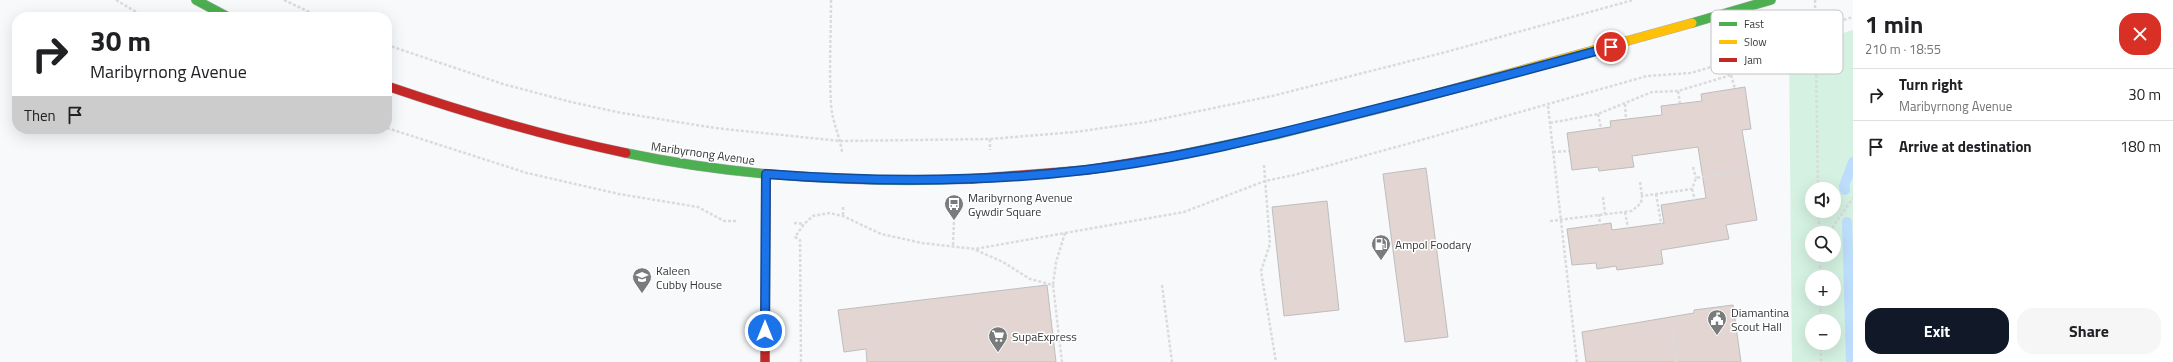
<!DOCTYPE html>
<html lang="en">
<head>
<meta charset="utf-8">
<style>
	:root { --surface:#fff; --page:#f6f6f6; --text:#202124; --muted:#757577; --line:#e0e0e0; --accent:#111827 }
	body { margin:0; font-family:"Titillium Web",sans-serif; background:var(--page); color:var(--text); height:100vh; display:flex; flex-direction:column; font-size:15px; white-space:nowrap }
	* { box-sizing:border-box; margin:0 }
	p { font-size:13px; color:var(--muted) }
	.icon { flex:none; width:22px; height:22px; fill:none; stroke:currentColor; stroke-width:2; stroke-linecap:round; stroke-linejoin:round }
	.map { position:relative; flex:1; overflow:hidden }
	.details { display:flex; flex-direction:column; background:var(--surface); width:320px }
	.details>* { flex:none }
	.top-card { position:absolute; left:12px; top:12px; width:380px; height:122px; border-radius:16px; box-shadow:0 4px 16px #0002; background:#fff; color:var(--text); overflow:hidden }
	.buttons { position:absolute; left:1805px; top:182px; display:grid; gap:8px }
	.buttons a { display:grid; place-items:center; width:36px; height:36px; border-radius:50%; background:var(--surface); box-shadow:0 4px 16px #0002; font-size:20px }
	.pin { position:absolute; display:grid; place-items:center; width:34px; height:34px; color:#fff; margin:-17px; border:2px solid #fff; border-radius:50%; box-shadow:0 1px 4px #0007 }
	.me { position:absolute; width:44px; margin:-22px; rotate:0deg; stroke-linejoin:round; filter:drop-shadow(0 0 3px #0008) }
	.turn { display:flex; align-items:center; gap:14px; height:84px; padding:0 12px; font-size:18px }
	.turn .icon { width:52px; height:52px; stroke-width:2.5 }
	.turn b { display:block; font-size:28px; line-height:34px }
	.then { display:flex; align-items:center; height:38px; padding:0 12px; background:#0003; gap:8px; font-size:15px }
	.round { display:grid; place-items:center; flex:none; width:42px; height:42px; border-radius:16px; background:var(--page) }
	.head { display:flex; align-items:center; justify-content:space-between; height:68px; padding:0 12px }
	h1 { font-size:24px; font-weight:700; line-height:30px }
	.cta { display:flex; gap:8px; margin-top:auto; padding:8px 12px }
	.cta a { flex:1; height:46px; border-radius:16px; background:var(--accent); color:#fff; font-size:16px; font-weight:700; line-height:46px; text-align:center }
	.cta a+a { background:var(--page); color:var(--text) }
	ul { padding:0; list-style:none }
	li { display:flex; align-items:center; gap:12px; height:52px; padding:0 12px; border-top:1px solid var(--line) }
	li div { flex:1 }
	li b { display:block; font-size:15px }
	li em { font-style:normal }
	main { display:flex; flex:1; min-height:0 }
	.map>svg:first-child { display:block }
</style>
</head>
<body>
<main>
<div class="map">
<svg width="1853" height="362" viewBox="0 0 1853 362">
	<rect width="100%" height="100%" fill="#f7f9fb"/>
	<path fill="#d4f1e1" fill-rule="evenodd" d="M 1853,30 L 1853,362 L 1792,362 L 1789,50 ZM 1812,189 L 1834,189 L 1834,211 L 1812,211 ZM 1812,233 L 1834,233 L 1834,255 L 1812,255 ZM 1812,277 L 1834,277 L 1834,299 L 1812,299 ZM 1812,321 L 1834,321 L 1834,343 L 1812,343 Z"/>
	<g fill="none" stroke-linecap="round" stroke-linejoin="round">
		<g stroke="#bdddfc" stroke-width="10">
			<polyline points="1845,190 1844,186 1853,162"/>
			<polyline points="1847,222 1851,362"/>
		</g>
	</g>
	<g fill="#e3d5d2" stroke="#bdbebe">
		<polygon points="1745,87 1751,129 1742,130 1757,220 1726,225 1729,239 1661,250 1663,264 1617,270 1616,266 1597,269 1596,263 1572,265 1567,229 1611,223 1612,230 1664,223 1661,205 1706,198 1698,147 1632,156 1634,167 1599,171 1598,167 1572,170 1567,133 1611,127 1610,121 1662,115 1661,106 1702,101 1701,94"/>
		<polygon points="1426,168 1448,337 1405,342 1383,174"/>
		<polygon points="1327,201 1339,310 1284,316 1272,207"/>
		<polygon points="1047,285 1056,362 867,362 866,349 844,352 838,310"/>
		<polygon points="1733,305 1741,362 1586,362 1582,332 1694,313 1694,310"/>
	</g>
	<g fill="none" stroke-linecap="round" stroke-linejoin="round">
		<g stroke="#adaeb0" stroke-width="10">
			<g id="fast">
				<polyline points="196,0 228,17"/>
				<polyline points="1692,23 1771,0"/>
				<path d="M 626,153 C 739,177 856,183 971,179"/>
				<polyline points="1174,156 1279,134 1406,102"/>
			</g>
		</g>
		<g stroke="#adaeb0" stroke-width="10">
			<polyline id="slow" points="1406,102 1692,23"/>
		</g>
		<g stroke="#adaeb0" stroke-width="10">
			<g id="jam">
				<path d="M 387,86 C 466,113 544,136 626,153"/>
				<polyline points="971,179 1087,170 1174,156"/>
				<polyline points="765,362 766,174"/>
			</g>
		</g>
		<g stroke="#dbdbdc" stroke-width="2.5" stroke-dasharray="3 2" stroke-linecap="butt">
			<polyline points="116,0 145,17"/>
			<polyline points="284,0 320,17"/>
			<path d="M 831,0 C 831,35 829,70 831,104 C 832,122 840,136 842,152"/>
			<polyline points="1815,0 1818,189"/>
			<polyline points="387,45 503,84 571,102 622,113 715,128 840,141 990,139 1075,132 1146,122 1272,96 1446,52 1633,0"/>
			<polyline points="1731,75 1735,89"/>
			<polyline points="1678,91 1680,103"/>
			<polyline points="1625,104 1626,119"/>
			<polyline points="1548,106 1577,362"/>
			<polyline points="1598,114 1601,128"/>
			<polyline points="1550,123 1598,114 1652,92 1678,91 1731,75 1729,59"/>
			<polyline points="387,128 527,173 619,194 698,207 724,221 738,221"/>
			<polyline points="990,139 990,150"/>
			<polyline points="1553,152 1569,151"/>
			<polyline points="1264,165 1270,244 1261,271 1276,362"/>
			<polyline points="1693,167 1696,178"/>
			<polyline points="1640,182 1642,196"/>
			<polyline points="1692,189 1695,200"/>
			<polyline points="1656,194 1663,234"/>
			<polyline points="1603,197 1605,214"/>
			<polyline points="843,207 843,216"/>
			<polyline points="1819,211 1819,233"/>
			<polyline points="1625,212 1628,228"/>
			<polyline points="1599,214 1600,225"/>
			<polyline points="1550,221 1632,211 1641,203 1642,196 1692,189 1696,178 1738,171"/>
			<polyline points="794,223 804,224"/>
			<polyline points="1065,233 1184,212 1265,181 1294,175 1407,144 1647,76 1691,73 1718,65 1748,49 1853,17"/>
			<polyline points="1831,233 1834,225 1853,198"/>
			<polyline points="953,245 954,221"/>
			<polyline points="976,250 1003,262 1030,279 1053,285 1062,362"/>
			<polyline points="1820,255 1820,277"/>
			<polyline points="1162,285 1172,362"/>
			<polyline points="1820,299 1821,321"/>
			<polyline points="1673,330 1676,362"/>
			<polyline points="1821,343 1821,362"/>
			<polyline points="801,362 800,240 795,237 804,224 813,216 829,213 843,216 881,234 922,243 975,249 1065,233 1056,262 1053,285"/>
		</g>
		<use href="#fast" stroke="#4caf50" stroke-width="9"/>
		<use href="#slow" stroke="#ffc107" stroke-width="9"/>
		<use href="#jam" stroke="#c62828" stroke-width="9"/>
	</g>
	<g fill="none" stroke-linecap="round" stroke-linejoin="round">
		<g stroke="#114b97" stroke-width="10">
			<path id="route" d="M 765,331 L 766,174 C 872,182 979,183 1085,170 C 1179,159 1270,136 1360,113 C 1444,92 1528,70 1611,47"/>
		</g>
		<use href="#route" stroke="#1a73e8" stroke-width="7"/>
	</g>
	<defs>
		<g id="bus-pin" transform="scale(1)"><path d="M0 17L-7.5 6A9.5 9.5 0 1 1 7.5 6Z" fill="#7a7b7c" stroke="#fff"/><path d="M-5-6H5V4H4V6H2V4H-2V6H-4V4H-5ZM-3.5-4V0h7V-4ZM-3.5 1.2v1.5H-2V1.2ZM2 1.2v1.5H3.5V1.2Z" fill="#fff"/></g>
		<g id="fuel-pin" transform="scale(1)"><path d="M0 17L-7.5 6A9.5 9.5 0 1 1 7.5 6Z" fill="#7a7b7c" stroke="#fff"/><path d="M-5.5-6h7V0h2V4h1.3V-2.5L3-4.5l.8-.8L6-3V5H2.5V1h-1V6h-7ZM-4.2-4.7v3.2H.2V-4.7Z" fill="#fff"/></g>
		<g id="school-pin" transform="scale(1)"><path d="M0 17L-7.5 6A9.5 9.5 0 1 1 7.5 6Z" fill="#7a7b7c" stroke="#fff"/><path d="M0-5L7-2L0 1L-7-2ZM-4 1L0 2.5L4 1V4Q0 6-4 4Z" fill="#fff"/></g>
		<g id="civic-pin" transform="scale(1)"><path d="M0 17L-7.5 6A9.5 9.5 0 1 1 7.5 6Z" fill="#7a7b7c" stroke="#fff"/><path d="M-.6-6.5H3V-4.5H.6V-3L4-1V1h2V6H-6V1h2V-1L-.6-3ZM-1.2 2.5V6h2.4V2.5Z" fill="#fff"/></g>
		<g id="supermarket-pin" transform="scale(1)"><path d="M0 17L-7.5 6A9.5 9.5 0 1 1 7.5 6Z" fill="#7a7b7c" stroke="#fff"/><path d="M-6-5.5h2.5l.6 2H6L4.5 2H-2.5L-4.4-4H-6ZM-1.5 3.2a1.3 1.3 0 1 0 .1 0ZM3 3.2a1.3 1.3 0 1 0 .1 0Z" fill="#fff"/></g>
	</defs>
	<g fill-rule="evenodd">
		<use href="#bus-pin" x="954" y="204"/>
		<use href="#fuel-pin" x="1381" y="244"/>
		<use href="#school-pin" x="642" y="277"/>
		<use href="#civic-pin" x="1717" y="319"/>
		<use href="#supermarket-pin" x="998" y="336"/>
	</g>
	<g text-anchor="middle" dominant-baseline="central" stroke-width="3" stroke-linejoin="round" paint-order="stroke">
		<g font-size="12" fill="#363738" stroke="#fff">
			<text transform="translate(703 153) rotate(8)">Maribyrnong Avenue</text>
		</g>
		<g font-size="12" fill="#363738" stroke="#fff" text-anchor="start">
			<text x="968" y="197">Maribyrnong Avenue<tspan x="968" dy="14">Gywdir Square</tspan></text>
			<text x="1395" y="244">Ampol Foodary</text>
			<text x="656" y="270">Kaleen<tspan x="656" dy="14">Cubby House</tspan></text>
			<text x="1731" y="312">Diamantina<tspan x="1731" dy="14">Scout Hall</tspan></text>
			<text x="1012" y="336">SupaExpress</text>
		</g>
	</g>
	<rect x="1711" y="10" width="132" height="64" rx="6" fill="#fff" stroke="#c3c3c3" stroke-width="1"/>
	<rect x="1719" y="22" width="18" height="4" fill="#4caf50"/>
	<rect x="1719" y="40" width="18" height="4" fill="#ffc107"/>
	<rect x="1719" y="58" width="18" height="4" fill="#c62828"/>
	<g font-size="11" fill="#363738">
		<text x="1744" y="28">Fast</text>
		<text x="1744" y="46">Slow</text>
		<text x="1744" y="64">Jam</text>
	</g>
</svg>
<div class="buttons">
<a><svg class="icon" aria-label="sound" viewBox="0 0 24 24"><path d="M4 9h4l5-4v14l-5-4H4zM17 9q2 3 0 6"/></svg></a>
<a><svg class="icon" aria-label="search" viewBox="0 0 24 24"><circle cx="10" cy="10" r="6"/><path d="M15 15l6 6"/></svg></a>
<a>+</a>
<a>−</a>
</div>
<div class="pin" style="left:1611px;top:47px;background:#d93025"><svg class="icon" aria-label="arrive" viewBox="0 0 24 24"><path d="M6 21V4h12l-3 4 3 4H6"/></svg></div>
<svg class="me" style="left:765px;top:331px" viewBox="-20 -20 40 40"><circle r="17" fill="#1a73e8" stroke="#fff" stroke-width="3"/><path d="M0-11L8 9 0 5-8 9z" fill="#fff"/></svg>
<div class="top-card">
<div class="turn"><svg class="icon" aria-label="right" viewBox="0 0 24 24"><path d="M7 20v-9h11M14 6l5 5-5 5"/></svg><div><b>30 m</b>Maribyrnong Avenue</div></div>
<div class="then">Then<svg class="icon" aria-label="arrive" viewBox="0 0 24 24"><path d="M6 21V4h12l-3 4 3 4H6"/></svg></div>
</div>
</div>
<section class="details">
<div class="head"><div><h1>1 min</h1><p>210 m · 18:55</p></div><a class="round" style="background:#d93025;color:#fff"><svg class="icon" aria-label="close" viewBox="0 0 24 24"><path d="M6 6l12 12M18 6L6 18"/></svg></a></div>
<ul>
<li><svg class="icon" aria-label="right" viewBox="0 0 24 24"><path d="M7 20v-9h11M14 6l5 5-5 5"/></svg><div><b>Turn right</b><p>Maribyrnong Avenue</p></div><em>30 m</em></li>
<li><svg class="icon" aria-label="arrive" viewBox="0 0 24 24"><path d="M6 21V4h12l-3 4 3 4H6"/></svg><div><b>Arrive at destination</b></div><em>180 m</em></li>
</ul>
<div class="cta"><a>Exit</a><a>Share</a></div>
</section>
</main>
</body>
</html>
